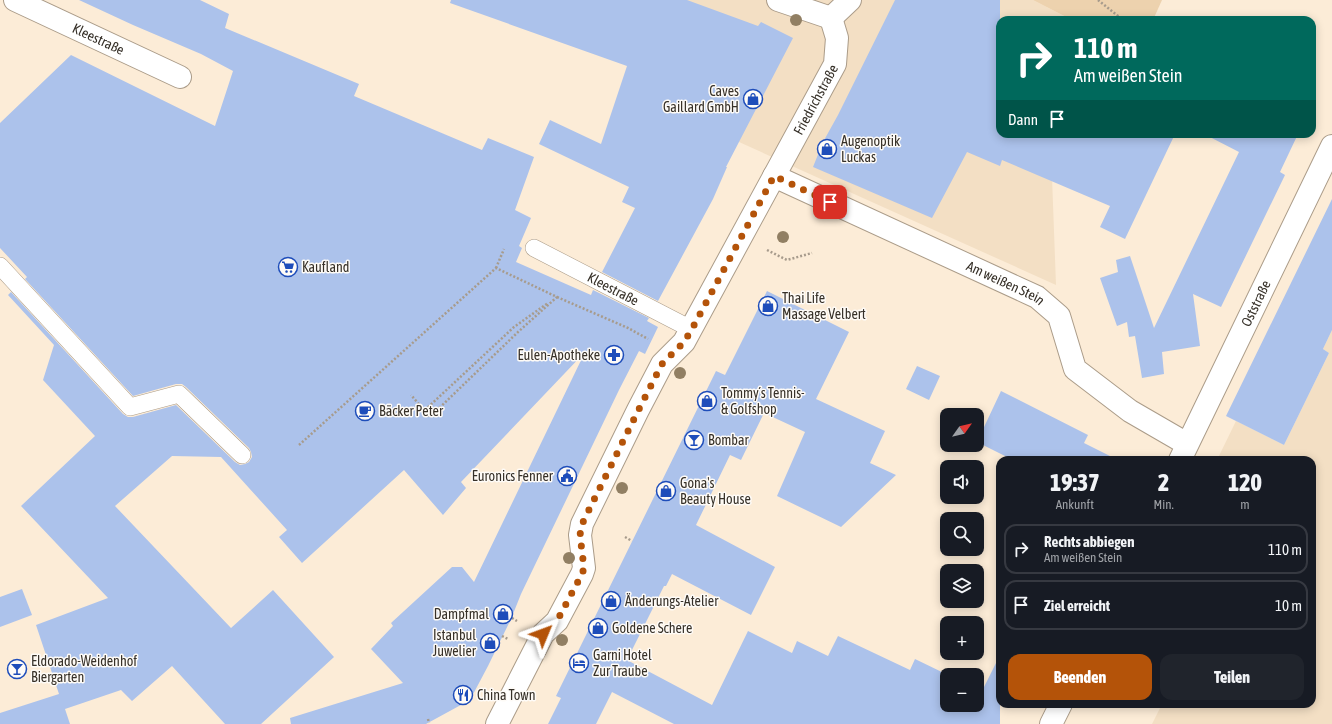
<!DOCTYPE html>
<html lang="de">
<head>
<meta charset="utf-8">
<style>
	:root { --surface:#171b24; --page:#20242c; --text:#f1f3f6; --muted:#9ea1a6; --line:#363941; --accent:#b45309 }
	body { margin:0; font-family:"Asap Condensed",sans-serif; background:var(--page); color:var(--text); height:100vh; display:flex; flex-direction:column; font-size:15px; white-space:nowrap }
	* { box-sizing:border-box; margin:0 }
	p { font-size:13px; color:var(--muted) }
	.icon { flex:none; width:22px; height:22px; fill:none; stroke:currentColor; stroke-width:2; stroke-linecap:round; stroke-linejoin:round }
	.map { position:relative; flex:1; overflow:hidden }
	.sheet { position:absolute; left:996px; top:456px; width:320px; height:252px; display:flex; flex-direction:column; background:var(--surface); border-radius:12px; box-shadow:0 2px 10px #0003 }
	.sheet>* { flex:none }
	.hud { position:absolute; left:996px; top:16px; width:320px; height:122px; border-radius:12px; box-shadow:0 2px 10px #0003; background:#00695c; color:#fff; overflow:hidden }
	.needle { width:26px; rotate:56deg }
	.fabs { position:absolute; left:940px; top:408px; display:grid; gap:8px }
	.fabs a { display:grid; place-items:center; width:44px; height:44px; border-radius:8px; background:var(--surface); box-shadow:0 2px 10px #0003; font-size:20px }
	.pin { position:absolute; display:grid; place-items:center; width:34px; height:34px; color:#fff; margin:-17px; border-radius:8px; box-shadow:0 2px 6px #0006 }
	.me { position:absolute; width:44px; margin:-22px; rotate:46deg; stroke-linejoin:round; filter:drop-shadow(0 0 3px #0008) }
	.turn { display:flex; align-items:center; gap:14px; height:84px; padding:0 12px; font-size:18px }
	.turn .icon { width:52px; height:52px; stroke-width:2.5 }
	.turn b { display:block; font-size:28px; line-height:34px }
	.then { display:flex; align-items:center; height:38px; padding:0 12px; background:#0003; gap:8px; font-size:15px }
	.eta { display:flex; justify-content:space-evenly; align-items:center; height:68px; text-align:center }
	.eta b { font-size:24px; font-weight:800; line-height:28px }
	.cta { display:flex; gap:8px; margin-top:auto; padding:8px 12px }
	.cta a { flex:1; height:46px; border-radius:12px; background:var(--accent); color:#fff; font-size:16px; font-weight:800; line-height:46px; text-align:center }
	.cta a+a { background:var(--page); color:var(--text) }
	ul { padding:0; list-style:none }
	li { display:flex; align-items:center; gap:12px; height:50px; margin:0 8px 6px; padding:0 4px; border:2px solid var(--line); border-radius:12px }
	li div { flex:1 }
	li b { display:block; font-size:15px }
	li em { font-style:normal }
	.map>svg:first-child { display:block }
</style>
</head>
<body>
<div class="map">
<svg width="1332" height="724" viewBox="0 0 1332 724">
	<rect width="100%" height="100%" fill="#fcecd7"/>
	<g fill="#f3dfc4">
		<polygon points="673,0 1033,0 1072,20 1000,20 1000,134 1051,150 1056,285 668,110"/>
		<polygon points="1332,330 1332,724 1152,724 1162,704 1200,704 1205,706 1207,704 1312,704 1312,460 1217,460 1236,421 1284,445 1329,353 1323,349"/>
	</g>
	<polygon fill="#edd2ae" points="1033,0 1162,0 1153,20 1072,20"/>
	<g fill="#acc2eb">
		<polygon points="79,0 200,0 229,14 225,28 359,84 354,96 482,150 488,138 534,157 515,210 531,218 519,246 522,248 516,262 591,295 593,290 649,318 647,321 658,327 645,354 639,351 619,390 521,594 511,619 488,666 470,700 426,724 291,724 290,718 403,683 371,649 393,626 391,623 452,567 462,567 474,582 585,352 461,482 466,488 443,515 404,470 302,563 279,537 287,530 221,457 172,456 115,506 231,628 273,590 334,657 261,724 225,724 172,666 132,701 121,690 65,709 70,724 0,724 0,713 59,694 36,625 108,598 21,506 95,436 43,380 54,345 8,295 11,292 123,414 128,417 133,417 176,405 235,462 240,465 245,464 249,462 252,457 251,452 249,448 186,387 182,384 176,384 133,396 25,279 27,277 0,248 0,123 71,55 215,126 233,71 201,54 133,25"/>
		<polygon points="451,0 687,0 758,26 761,22 793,38 726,167 727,167 713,199 658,301 602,272 635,208 622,202 629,187 539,144 550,120 601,144 627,66 450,3"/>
		<polygon points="895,0 1000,0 1000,134 1175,134 1125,239 1100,227 1110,206 1002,160 1000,166 967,152 932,218 813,167 823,142 838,115"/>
		<polygon points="1204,134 1298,134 1280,172 1285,175 1221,307 1193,294 1200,346 1162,352 1164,374 1142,378 1135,336 1129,337 1127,322 1117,326 1100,278 1118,272 1116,260 1130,256 1154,328 1239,152"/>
		<polygon points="1332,199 1332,330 1323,349 1329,353 1284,445 1226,416"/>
		<polygon points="767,291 849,332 816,399 885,431 870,463 896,475 841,527 777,496 805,432 764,413 741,460 730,455 696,525 775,567 751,615 672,574 666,586 664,586 627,660 712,705 748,631 792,653 797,641 828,656 838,636 910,670 915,659 948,675 947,675 947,705 977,705 977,689 982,691 1000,655 1000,724 674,724 612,692 596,724 548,724 561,698 556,696 716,371 725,375"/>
		<polygon points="917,366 940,376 929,400 906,389"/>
		<polygon points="1001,391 1088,435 1084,443 1118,460 1013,460 977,442"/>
		<polygon points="22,589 32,615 0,627 0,597"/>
	</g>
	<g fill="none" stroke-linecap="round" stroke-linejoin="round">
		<g stroke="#ab9c89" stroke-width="18">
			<g id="lane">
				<path id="s1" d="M 534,248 L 691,329"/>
				<polyline points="0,266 130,407 179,394 242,455"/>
			</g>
		</g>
		<g stroke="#ab9c89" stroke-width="24">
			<g id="street">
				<path id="s2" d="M 15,0 L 180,77"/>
				<polyline points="778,0 831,18"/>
				<polyline points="831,18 850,0"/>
				<path id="s3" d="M 774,176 L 1037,297 L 1059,316 L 1075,369 L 1130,411 L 1187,444"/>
				<path id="s4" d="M 497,724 L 543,634 L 557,621 L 582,574 L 584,568 L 580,535 L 582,524 L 638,410 L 662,364 L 684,342 L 691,329 L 835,64 L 837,38 L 831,18"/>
			</g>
		</g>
		<g stroke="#ab9c89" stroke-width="24">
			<g id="secondary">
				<path id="s5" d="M 1180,460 L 1332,146"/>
				<polyline points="1051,724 1061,704"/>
			</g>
		</g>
		<g stroke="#a79b8c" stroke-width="2.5" stroke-dasharray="2 2" stroke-linecap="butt">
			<polyline points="1098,0 1123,20"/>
			<polyline points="767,250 787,260 812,253"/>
			<polyline points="496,268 504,249"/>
			<polyline points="557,297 628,328 648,339"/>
			<polyline points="425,410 514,327 548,303"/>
			<polyline points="299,445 496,268 557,297 518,332 430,417 411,395"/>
			<polyline points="625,537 632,541"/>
			<polyline points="512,618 517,621"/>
			<polyline points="502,636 508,639"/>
			<polyline points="428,719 429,723"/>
		</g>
		<use href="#lane" stroke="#fff" stroke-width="17"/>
		<use href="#street" stroke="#fff" stroke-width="22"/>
		<use href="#secondary" stroke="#fff" stroke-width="22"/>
	</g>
	<g fill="#917f63">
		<circle cx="796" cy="20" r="6"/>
		<circle cx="783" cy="237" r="6"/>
		<circle cx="680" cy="373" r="6"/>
		<circle cx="622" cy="488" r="6"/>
		<circle cx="569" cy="558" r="6"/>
		<circle cx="562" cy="640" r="6"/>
	</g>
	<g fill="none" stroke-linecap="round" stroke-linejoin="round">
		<polyline stroke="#b45309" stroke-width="7" stroke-dasharray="0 12.6" points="543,634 557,621 582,574 584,568 580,535 582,524 636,415 662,364 684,342 692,329 774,176 830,202"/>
	</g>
	<defs>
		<g id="shop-ring" transform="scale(1)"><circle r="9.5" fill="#fefbf7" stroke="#1e4dba" stroke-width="1.5"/><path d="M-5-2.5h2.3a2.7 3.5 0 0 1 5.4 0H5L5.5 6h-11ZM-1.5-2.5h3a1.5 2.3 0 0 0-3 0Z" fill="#1e4dba"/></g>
		<g id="supermarket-ring" transform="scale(1)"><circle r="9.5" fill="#fefbf7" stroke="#1e4dba" stroke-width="1.5"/><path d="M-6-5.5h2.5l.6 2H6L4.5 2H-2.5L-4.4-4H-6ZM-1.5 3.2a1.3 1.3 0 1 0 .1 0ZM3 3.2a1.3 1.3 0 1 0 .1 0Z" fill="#1e4dba"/></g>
		<g id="pharmacy-ring" transform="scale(1)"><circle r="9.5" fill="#fefbf7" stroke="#1e4dba" stroke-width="1.5"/><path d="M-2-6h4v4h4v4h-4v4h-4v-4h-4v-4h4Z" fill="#1e4dba"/></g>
		<g id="cafe-ring" transform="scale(1)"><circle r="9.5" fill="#fefbf7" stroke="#1e4dba" stroke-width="1.5"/><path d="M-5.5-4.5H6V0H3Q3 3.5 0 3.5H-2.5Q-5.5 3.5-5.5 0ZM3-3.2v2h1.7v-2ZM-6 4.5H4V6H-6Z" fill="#1e4dba"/></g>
		<g id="bar-ring" transform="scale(1)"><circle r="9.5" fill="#fefbf7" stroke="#1e4dba" stroke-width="1.5"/><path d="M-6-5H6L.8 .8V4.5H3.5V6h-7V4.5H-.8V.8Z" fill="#1e4dba"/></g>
		<g id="civic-ring" transform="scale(1)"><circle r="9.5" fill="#fefbf7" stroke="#1e4dba" stroke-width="1.5"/><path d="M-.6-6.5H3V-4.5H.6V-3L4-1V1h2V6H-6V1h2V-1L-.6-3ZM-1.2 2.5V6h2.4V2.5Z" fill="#1e4dba"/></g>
		<g id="hotel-ring" transform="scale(1)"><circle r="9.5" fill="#fefbf7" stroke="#1e4dba" stroke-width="1.5"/><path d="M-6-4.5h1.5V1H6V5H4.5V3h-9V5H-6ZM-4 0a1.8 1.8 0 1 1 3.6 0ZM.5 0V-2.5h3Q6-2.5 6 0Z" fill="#1e4dba"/></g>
		<g id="restaurant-ring" transform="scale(1)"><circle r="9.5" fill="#fefbf7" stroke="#1e4dba" stroke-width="1.5"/><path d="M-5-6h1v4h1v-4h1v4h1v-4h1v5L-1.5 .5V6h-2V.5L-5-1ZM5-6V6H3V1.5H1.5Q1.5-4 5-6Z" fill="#1e4dba"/></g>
	</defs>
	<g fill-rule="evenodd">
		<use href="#shop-ring" x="753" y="99"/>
		<use href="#shop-ring" x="827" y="149"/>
		<use href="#supermarket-ring" x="288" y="267"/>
		<use href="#shop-ring" x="768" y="306"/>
		<use href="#pharmacy-ring" x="614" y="355"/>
		<use href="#shop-ring" x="707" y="401"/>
		<use href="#cafe-ring" x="365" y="411"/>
		<use href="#bar-ring" x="694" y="440"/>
		<use href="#civic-ring" x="567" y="476"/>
		<use href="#shop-ring" x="666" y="491"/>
		<use href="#shop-ring" x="611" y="601"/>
		<use href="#shop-ring" x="503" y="614"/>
		<use href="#shop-ring" x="598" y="628"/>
		<use href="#shop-ring" x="490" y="643"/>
		<use href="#hotel-ring" x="579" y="663"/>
		<use href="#bar-ring" x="17" y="669"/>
		<use href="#restaurant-ring" x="463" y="695"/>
	</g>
	<g text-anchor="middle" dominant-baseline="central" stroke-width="3" stroke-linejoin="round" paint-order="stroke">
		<g font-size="14" fill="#363028" stroke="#fefbf7">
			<text stroke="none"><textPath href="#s2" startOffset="92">Kleestraße</textPath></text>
			<text stroke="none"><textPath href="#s4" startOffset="710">Friedrichstraße</textPath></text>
			<text stroke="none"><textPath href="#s3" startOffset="255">Am weißen Stein</textPath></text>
			<text stroke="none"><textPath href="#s1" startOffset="89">Kleestraße</textPath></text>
			<text stroke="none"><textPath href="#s5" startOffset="174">Oststraße</textPath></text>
		</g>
		<g font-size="14" fill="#363028" stroke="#fefbf7" text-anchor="start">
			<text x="739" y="91" text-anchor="end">Caves<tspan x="739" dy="16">Gaillard GmbH</tspan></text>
			<text x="841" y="141">Augenoptik<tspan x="841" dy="16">Luckas</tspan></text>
			<text x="302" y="267">Kaufland</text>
			<text x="782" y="298">Thai Life<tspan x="782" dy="16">Massage Velbert</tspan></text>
			<text x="600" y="355" text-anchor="end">Eulen-Apotheke</text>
			<text x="721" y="393">Tommy´s Tennis-<tspan x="721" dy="16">&amp; Golfshop</tspan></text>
			<text x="379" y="411">Bäcker Peter</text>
			<text x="708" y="440">Bombar</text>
			<text x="553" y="476" text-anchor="end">Euronics Fenner</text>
			<text x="680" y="483">Gona's<tspan x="680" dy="16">Beauty House</tspan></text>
			<text x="625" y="601">Änderungs-Atelier</text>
			<text x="489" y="614" text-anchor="end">Dampfmal</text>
			<text x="612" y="628">Goldene Schere</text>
			<text x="476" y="635" text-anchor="end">Istanbul<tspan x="476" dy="16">Juwelier</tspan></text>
			<text x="593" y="655">Garni Hotel<tspan x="593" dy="16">Zur Traube</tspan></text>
			<text x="31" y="661">Eldorado-Weidenhof<tspan x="31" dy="16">Biergarten</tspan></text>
			<text x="477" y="695">China Town</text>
		</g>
	</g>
</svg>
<div class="fabs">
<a><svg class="needle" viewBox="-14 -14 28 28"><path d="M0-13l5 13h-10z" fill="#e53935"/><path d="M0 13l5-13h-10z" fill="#9ea1a6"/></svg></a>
<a><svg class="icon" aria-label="sound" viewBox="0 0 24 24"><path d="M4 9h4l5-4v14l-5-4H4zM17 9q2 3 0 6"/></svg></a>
<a><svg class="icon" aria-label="search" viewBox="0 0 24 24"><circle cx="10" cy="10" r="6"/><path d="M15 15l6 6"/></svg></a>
<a><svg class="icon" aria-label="layers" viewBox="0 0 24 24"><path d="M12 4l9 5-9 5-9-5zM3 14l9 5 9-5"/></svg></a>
<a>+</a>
<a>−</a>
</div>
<div class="pin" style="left:830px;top:202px;background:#d93025"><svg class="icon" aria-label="arrive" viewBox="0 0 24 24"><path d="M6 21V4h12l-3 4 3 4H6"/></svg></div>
<svg class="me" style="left:543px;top:634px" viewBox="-20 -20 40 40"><path d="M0-17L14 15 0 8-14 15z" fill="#b45309" stroke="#fff" stroke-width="4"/></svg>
<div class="hud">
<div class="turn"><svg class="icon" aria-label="right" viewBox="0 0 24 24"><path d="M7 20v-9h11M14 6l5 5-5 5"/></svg><div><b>110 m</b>Am weißen Stein</div></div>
<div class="then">Dann<svg class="icon" aria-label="arrive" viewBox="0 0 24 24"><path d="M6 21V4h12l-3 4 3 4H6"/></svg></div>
</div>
<section class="sheet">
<div class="eta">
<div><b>19:37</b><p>Ankunft</p></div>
<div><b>2</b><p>Min.</p></div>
<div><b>120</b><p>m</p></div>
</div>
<ul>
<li><svg class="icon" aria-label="right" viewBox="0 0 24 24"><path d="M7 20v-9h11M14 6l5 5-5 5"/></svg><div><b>Rechts abbiegen</b><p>Am weißen Stein</p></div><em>110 m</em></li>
<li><svg class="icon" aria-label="arrive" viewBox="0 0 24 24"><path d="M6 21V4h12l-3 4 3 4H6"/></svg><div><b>Ziel erreicht</b></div><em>10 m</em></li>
</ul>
<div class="cta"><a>Beenden</a><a>Teilen</a></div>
</section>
</div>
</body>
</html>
